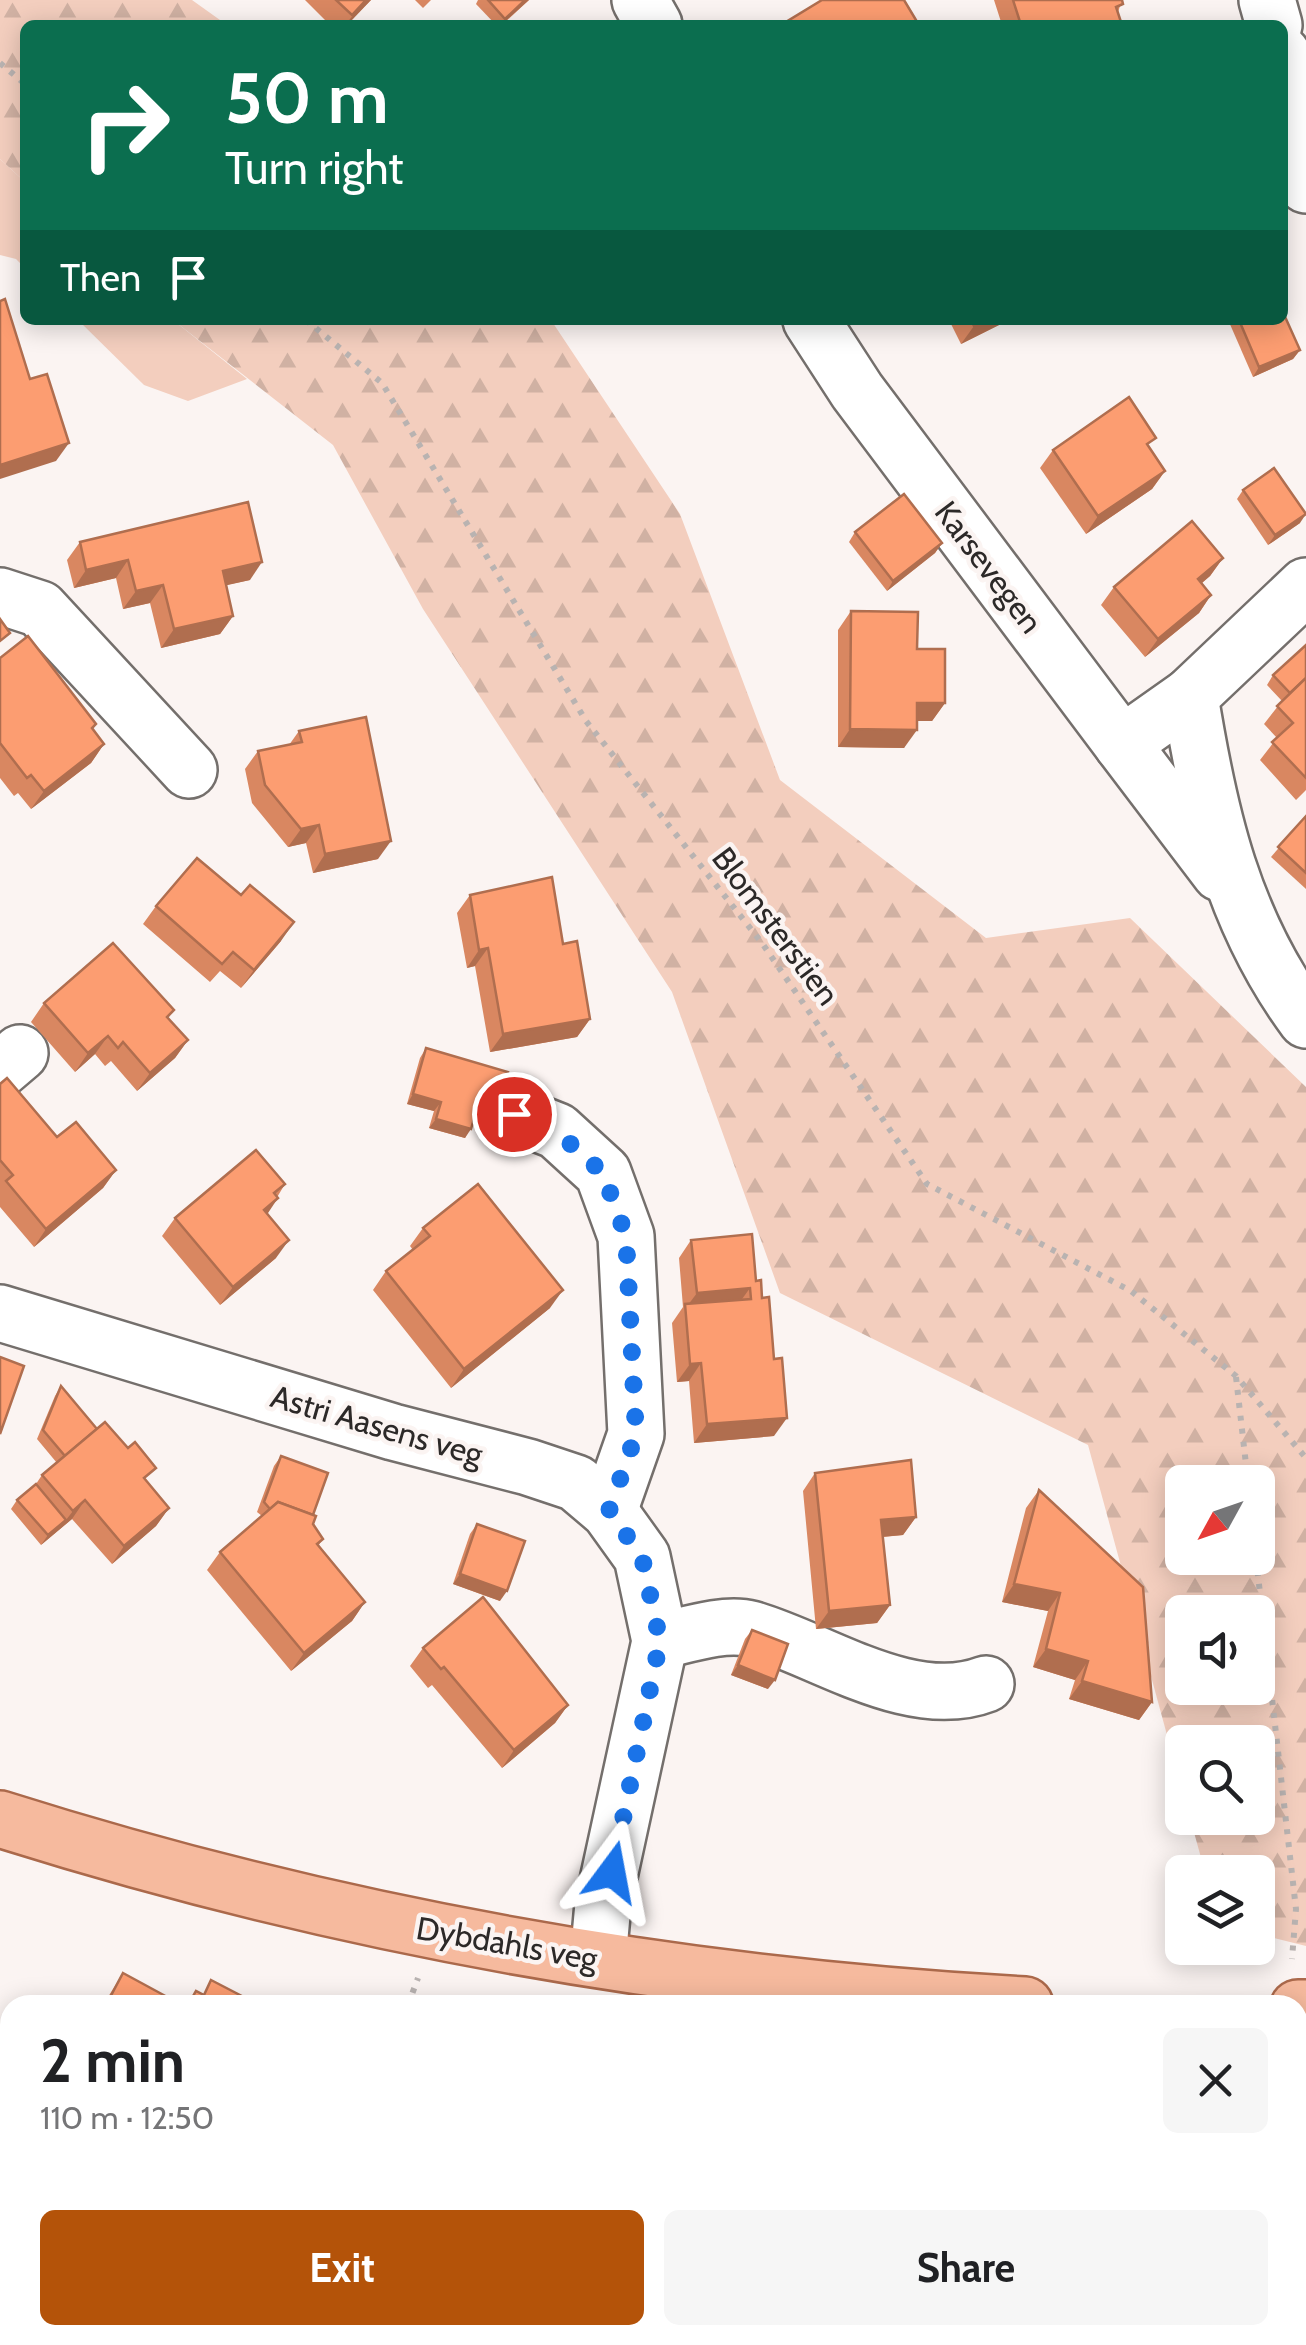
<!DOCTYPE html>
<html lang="en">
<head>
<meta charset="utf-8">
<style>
	:root { --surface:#fff; --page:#f6f6f6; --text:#202124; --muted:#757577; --accent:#b45309 }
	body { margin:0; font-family:Cabin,sans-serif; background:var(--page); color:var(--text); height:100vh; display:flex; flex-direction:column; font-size:38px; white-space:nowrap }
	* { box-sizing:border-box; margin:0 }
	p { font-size:32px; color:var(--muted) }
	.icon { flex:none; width:55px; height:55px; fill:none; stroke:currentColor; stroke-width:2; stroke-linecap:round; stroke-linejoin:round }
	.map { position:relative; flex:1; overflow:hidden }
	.details { position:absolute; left:0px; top:1995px; width:1308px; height:350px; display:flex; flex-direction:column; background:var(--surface); border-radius:30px 30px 0 0; box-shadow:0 5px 25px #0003 }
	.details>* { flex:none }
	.banner { position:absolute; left:20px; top:20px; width:1268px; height:305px; border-radius:15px; box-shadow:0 5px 25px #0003; background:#0b6e4f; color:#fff; overflow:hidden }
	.needle { width:65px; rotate:230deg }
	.fabs { position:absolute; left:1165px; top:1465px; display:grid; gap:20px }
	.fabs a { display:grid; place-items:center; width:110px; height:110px; border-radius:15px; background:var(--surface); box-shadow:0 5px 25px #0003; font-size:50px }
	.pin { position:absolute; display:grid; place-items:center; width:85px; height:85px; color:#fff; margin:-42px; border:5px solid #fff; border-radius:50%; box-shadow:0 2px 10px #0007 }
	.me { position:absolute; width:110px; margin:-55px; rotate:13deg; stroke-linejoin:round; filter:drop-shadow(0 0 8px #0008) }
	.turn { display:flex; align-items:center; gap:35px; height:210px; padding:0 40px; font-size:45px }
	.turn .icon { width:130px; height:130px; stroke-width:2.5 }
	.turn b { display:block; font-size:70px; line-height:85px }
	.then { display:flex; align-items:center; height:95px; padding:0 40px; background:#0003; gap:20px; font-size:38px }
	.round { display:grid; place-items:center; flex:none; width:105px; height:105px; border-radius:15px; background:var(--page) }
	.summary { display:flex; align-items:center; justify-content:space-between; height:170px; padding:0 40px }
	h1 { font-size:60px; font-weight:700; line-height:75px }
	.button { display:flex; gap:20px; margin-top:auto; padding:20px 40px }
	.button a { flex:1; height:115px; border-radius:15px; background:var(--accent); color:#fff; font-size:40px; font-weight:700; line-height:115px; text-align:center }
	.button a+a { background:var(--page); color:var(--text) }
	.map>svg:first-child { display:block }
</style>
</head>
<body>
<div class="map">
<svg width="1306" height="2345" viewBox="0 0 1306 2345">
	<defs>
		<pattern id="forest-firs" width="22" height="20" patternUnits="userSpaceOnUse" patternTransform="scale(2.5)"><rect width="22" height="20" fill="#f3cebe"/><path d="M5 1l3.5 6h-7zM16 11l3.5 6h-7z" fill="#d0b1a3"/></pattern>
	</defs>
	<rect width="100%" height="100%" fill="#fbf4f2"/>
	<g fill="#f3cebe">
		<polygon points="0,159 25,182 25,268 16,259 0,255"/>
		<polygon points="78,320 173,320 247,379 188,401 144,385"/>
	</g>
	<g fill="url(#forest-firs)" fill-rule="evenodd">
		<polygon points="0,0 192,0 227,25 25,25 25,182 0,159"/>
		<path d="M 173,320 L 551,320 L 680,514 L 780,780 L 986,938 L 1130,918 L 1306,1087 L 1306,1946 L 1258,1934 L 1258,1872 L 1205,1872 L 1190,1818 L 1258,1818 L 1258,1742 L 1182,1742 L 1182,1790 L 1088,1445 L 780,1293 L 672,992 L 423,609 L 333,445 ZM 1182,1482 L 1258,1482 L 1258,1558 L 1182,1558 ZM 1182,1612 L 1258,1612 L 1258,1688 L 1182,1688 Z"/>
	</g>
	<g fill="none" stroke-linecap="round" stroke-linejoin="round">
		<g stroke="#746f6c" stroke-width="60">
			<g id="minor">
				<polyline points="640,0 654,25"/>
				<polyline points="1267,0 1274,25"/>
				<polyline points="1282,54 1293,91 1306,185"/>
				<polyline points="811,320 857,391 1122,744 1190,696"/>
				<path d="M 1306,586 L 1190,696 C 1209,815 1233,921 1306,1020"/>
				<polyline points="0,596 40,609 189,770"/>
				<polyline points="1122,744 1220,873"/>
				<polyline points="0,1070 20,1053"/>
				<polyline points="514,1114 557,1131 603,1173 626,1236 636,1434 609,1511"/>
				<polyline points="0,1313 393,1432 528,1467 576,1483 609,1511 642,1557 660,1641 603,1904 598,1959"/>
				<path d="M 660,1641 C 686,1635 725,1622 751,1629 C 821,1649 911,1713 986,1684"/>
				<polyline points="0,2334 23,2345"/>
				<polyline points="77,2345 83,2335"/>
				<polyline points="144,2345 153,2335"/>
			</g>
		</g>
		<g stroke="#ab694b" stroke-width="60">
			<g id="major">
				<path d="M 0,1819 C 332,1924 678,1986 1025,2005"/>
				<polyline points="1298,2008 1306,2008"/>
			</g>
		</g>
		<g stroke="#b9b3b1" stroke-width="6" stroke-dasharray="5 8" stroke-linecap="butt">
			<polyline points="0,63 25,84"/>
			<polyline points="306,320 382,383 586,721 762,943 927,1184 1131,1291 1236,1376 1306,1458"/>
			<polyline points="1236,1377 1248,1482"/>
			<polyline points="1256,1558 1296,1909 1292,1959"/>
			<polyline points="408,2005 418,1978"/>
		</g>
		<use href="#minor" stroke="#fff" stroke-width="55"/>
		<use href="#major" stroke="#f6ba9e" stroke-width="55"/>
	</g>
	<g fill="#d98761">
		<polygon points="305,0 371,0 347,25 330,25"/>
		<polygon points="415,0 431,0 423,8"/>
		<polygon points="478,0 529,0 502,25 496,25 476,4"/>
		<polygon points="994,0 1122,0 1118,12 1122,25 1002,25"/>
		<polygon points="949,320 1009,320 961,344"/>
		<polygon points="1230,320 1282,320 1300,350 1293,359 1253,377 1229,322"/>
		<polygon points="1149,447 1165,471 1152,489 1086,534 1040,468 1053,450"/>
		<polygon points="1243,490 1300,523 1268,545 1237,499"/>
		<polygon points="855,532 942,543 935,553 887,591 849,542"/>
		<polygon points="80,542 250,580 226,585 233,616 220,634 161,648 150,603 123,609 116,578 74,588 67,560"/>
		<polygon points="1223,558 1210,576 1202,583 1211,595 1199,613 1145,657 1101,605 1114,587"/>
		<polygon points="851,611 917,649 945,703 932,721 917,721 904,748 838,747 838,630"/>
		<polygon points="1306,645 1306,790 1296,800 1260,760 1277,738 1264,724 1282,701 1267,685 1273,675"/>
		<polygon points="0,658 96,724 93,729 104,744 91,763 31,809 18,793 14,796 0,778"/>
		<polygon points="299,731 378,859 313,873 306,843 288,847 252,803 245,769 258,751 289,745"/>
		<polygon points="1306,816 1306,889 1271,857"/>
		<polygon points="470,895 563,944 590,1019 577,1037 490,1052 475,966 467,968 457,913"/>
		<polygon points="156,906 281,941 241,988 220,971 210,982 143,924"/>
		<polygon points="44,1003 174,1010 168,1018 188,1040 175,1058 137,1091 111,1061 105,1066 95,1054 75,1072 31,1022"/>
		<polygon points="426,1048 495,1117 488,1126 473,1122 465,1138 429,1128 434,1111 407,1104 420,1058"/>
		<polygon points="0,1084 57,1137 116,1170 103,1188 34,1247 0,1207"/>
		<polygon points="285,1184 267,1214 276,1258 220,1305 162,1236 175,1218"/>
		<polygon points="423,1228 550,1308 451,1388 373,1290 386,1271 413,1250 410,1246"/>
		<polygon points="691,1240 756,1281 774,1436 694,1443 689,1381 677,1382 672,1323 683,1307 679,1258"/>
		<polygon points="61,1386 97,1429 147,1482 169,1508 156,1526 112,1564 72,1519 41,1545 11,1509 17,1500 36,1484 42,1475 57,1463 37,1439 55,1396"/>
		<polygon points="281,1456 313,1515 313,1524 323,1539 318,1546 365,1602 352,1621 291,1671 207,1570 220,1552 262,1516 257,1512 274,1466"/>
		<polygon points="815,1473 916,1517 903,1535 883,1537 890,1605 877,1623 816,1629 803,1491"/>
		<polygon points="1039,1490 1152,1702 1139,1720 1069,1699 1075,1680 1033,1667 1048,1611 1002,1602 1026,1508"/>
		<polygon points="477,1524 500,1601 453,1584 470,1534"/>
		<polygon points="752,1630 768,1689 731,1675 745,1639"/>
		<polygon points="423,1648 568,1705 555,1723 502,1768 432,1685 428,1688 410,1666"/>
		<polygon points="123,1973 182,2005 103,2005"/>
		<polygon points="10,2132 10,2261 7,2265 10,2265 10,2320 0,2316 0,2146"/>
		<polygon points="228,2335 283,2335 274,2345 264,2345 258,2340 253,2345 239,2345"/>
	</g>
	<g fill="#b06e4f">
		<polygon points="366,0 371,0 347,25 345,25"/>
		<polygon points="525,0 529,0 501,25 505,19"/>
		<polygon points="985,320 1009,320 961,344 974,326"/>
		<polygon points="1300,350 1293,359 1253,377 1259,367"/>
		<polygon points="69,443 56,461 0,479 0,465"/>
		<polygon points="1165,471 1152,489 1086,534 1098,516"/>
		<polygon points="1306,514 1300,523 1268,545 1275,535"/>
		<polygon points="942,543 935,553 887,591 893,581"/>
		<polygon points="1223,558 1210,576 1185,597 1198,579"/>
		<polygon points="128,560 116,578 74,588 86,570"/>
		<polygon points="262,562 250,580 210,589 223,571"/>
		<polygon points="163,585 150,603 123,609 136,591"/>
		<polygon points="1211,595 1199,613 1145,657 1158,639"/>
		<polygon points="233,616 220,634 161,648 174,629"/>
		<polygon points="917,703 945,703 932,721 904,721"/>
		<polygon points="850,729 917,730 904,748 838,747"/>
		<polygon points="104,744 91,763 31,809 44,791"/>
		<polygon points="319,825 306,843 288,847 301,829"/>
		<polygon points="391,841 378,859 313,873 325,854"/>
		<polygon points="294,922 281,941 241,988 254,970"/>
		<polygon points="488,948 475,966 467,968 479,950"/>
		<polygon points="590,1019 577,1037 490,1052 503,1034"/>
		<polygon points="108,1036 95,1054 75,1072 88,1053"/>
		<polygon points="188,1040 175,1058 137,1091 150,1073"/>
		<polygon points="413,1094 441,1102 434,1111 407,1104"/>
		<polygon points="476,1112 495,1117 488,1126 470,1121"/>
		<polygon points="436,1119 471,1129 465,1138 429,1128"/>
		<polygon points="116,1170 103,1188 34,1247 46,1229"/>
		<polygon points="278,1198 266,1216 264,1210"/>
		<polygon points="289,1240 276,1258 220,1305 233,1287"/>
		<polygon points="750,1288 737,1306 685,1309 697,1293"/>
		<polygon points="563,1290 550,1308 451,1388 464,1369"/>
		<polygon points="701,1363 689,1381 677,1382 690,1364"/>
		<polygon points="787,1418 774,1436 694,1443 707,1424"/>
		<polygon points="85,1500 72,1519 41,1545 48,1535 66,1520 73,1511"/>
		<polygon points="169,1508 156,1526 112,1564 124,1546"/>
		<polygon points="916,1517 903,1535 869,1538 881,1520"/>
		<polygon points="460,1574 507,1591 500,1601 453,1584"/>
		<polygon points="1014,1584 1060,1593 1048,1611 1002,1602"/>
		<polygon points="365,1602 352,1621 291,1671 304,1653"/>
		<polygon points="890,1605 877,1623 816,1629 829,1611"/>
		<polygon points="1046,1649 1088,1661 1075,1680 1033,1667"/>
		<polygon points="738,1665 775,1680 768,1689 731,1675"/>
		<polygon points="1082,1681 1152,1702 1139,1720 1069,1699"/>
		<polygon points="568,1705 555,1723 502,1768 514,1750"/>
		<polygon points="1298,2185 1306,2186 1305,2195 1298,2195"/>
		<polygon points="355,2335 384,2335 351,2340"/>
	</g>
	<g fill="#fc9d71" stroke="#b06e4f" stroke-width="2.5">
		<polygon points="336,0 366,0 352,15"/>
		<polygon points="488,0 525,0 505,19"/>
		<polygon points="822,0 904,0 919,25 788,25 786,22"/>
		<polygon points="1013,0 1122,0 1123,4 1116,7 1122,25 1066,25 1066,23 1058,25 1021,25"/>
		<polygon points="5,299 30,379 47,374 69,443 0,465 0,301"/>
		<polygon points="1282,310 1300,350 1259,367 1239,320 1282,320"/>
		<polygon points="971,320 985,320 974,326"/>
		<polygon points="1129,397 1156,438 1147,444 1165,471 1098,516 1053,450"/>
		<polygon points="1274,468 1306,514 1275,535 1243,490"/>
		<polygon points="904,494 942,543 893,581 855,532"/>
		<polygon points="248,502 262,562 223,571 233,616 174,629 163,585 136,591 128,560 86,570 80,542"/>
		<polygon points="1192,521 1223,558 1198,579 1211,595 1158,639 1114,587"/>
		<polygon points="851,611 918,612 917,649 945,649 945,703 917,703 917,730 850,729"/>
		<polygon points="0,619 10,633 0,641"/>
		<polygon points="28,636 96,724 92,728 104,744 44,791 31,775 27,778 0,743 0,658"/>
		<polygon points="1306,645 1306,678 1290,693 1273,675"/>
		<polygon points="1306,678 1306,778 1272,742 1293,723 1277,706"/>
		<polygon points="366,717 391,841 325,854 319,825 301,829 265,785 258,751 302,742 299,731"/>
		<polygon points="1306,816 1306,873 1278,847"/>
		<polygon points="197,858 241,895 250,885 294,922 254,970 233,952 222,964 156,906"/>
		<polygon points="552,877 563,944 577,941 590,1019 503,1034 488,948 479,950 470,895"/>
		<polygon points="113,943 174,1010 167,1017 188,1040 150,1073 123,1042 118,1048 108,1036 88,1053 44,1003"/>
		<polygon points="426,1048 508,1072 495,1117 476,1112 471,1129 436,1119 441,1102 413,1094"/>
		<polygon points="7,1078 57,1137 76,1122 116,1170 46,1229 6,1181 13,1175 0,1160 0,1084"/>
		<polygon points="256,1150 285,1184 274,1193 278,1198 264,1210 289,1240 233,1287 175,1218"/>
		<polygon points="478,1184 563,1290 464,1369 386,1271 430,1236 423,1228"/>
		<polygon points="752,1234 756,1281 761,1280 762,1298 769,1297 774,1359 782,1358 787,1418 707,1424 701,1363 690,1364 685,1304 751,1299 750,1288 697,1293 691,1240"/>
		<polygon points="0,1357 24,1366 0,1434"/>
		<polygon points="61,1386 97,1429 65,1456 43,1430"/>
		<polygon points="105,1422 128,1448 135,1442 156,1468 144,1478 169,1508 124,1546 85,1500 73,1511 42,1475"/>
		<polygon points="281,1456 328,1473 313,1515 278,1502 270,1509 264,1502"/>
		<polygon points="911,1460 916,1517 881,1520 890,1605 829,1611 815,1473"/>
		<polygon points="36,1484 66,1520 48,1535 17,1500"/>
		<polygon points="1039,1490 1143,1587 1152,1702 1082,1681 1088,1661 1046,1649 1060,1593 1014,1584"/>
		<polygon points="278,1502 316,1516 313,1524 323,1539 317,1544 365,1602 304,1653 220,1552"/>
		<polygon points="477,1524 525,1541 507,1591 460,1574"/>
		<polygon points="483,1597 568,1705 514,1750 444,1667 441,1669 423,1648"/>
		<polygon points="752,1630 788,1644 775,1680 738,1665"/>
		<polygon points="123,1973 182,2005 106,2005"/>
		<polygon points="211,1980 259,2005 188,2005 196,1991 204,1995"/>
		<polygon points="10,2132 10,2250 0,2243 0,2147"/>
		<polygon points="1298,2133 1306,2133 1306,2186 1298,2185"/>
		<polygon points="10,2265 10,2308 0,2303 0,2266"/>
		<polygon points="245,2335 260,2335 254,2343"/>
	</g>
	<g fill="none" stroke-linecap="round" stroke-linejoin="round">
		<polyline stroke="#1a73e8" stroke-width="18" stroke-dasharray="0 32.4" points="514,1114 556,1131 603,1173 626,1236 636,1434 609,1511 642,1557 660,1641 612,1872"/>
	</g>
	<g text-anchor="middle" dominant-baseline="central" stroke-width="9" stroke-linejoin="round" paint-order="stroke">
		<g font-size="32" fill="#2c2928" stroke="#fbf4f2">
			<text transform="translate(989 567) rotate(53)">Karsevegen</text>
			<text transform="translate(776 926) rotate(53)">Blomsterstien</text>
			<text transform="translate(377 1425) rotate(16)">Astri Aasens veg</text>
			<text transform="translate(507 1943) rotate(10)">Dybdahls veg</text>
		</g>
	</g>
</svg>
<div class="fabs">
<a><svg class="needle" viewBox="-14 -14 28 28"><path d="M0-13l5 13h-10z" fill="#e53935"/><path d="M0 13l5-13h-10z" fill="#757577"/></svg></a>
<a><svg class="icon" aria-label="sound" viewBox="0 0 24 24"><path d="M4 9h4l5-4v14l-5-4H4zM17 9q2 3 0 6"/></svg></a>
<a><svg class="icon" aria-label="search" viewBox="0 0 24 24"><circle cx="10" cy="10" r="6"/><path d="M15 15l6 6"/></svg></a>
<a><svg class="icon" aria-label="layers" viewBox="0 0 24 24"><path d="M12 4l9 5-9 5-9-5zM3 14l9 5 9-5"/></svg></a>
</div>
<div class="pin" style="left:514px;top:1114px;background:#d93025"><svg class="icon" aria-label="arrive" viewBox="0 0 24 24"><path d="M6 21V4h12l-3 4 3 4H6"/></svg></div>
<svg class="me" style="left:612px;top:1872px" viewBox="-20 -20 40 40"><path d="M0-17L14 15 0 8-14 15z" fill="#1a73e8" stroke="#fff" stroke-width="4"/></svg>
<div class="banner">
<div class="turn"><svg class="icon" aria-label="right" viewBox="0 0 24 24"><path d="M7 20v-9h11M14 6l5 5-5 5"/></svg><div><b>50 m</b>Turn right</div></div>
<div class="then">Then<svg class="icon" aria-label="arrive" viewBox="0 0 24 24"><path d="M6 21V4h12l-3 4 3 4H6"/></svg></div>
</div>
<section class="details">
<div class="summary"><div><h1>2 min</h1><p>110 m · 12:50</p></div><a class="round"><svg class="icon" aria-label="close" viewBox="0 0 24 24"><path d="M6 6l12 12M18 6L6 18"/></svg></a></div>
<div class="button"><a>Exit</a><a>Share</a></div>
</section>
</div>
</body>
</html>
